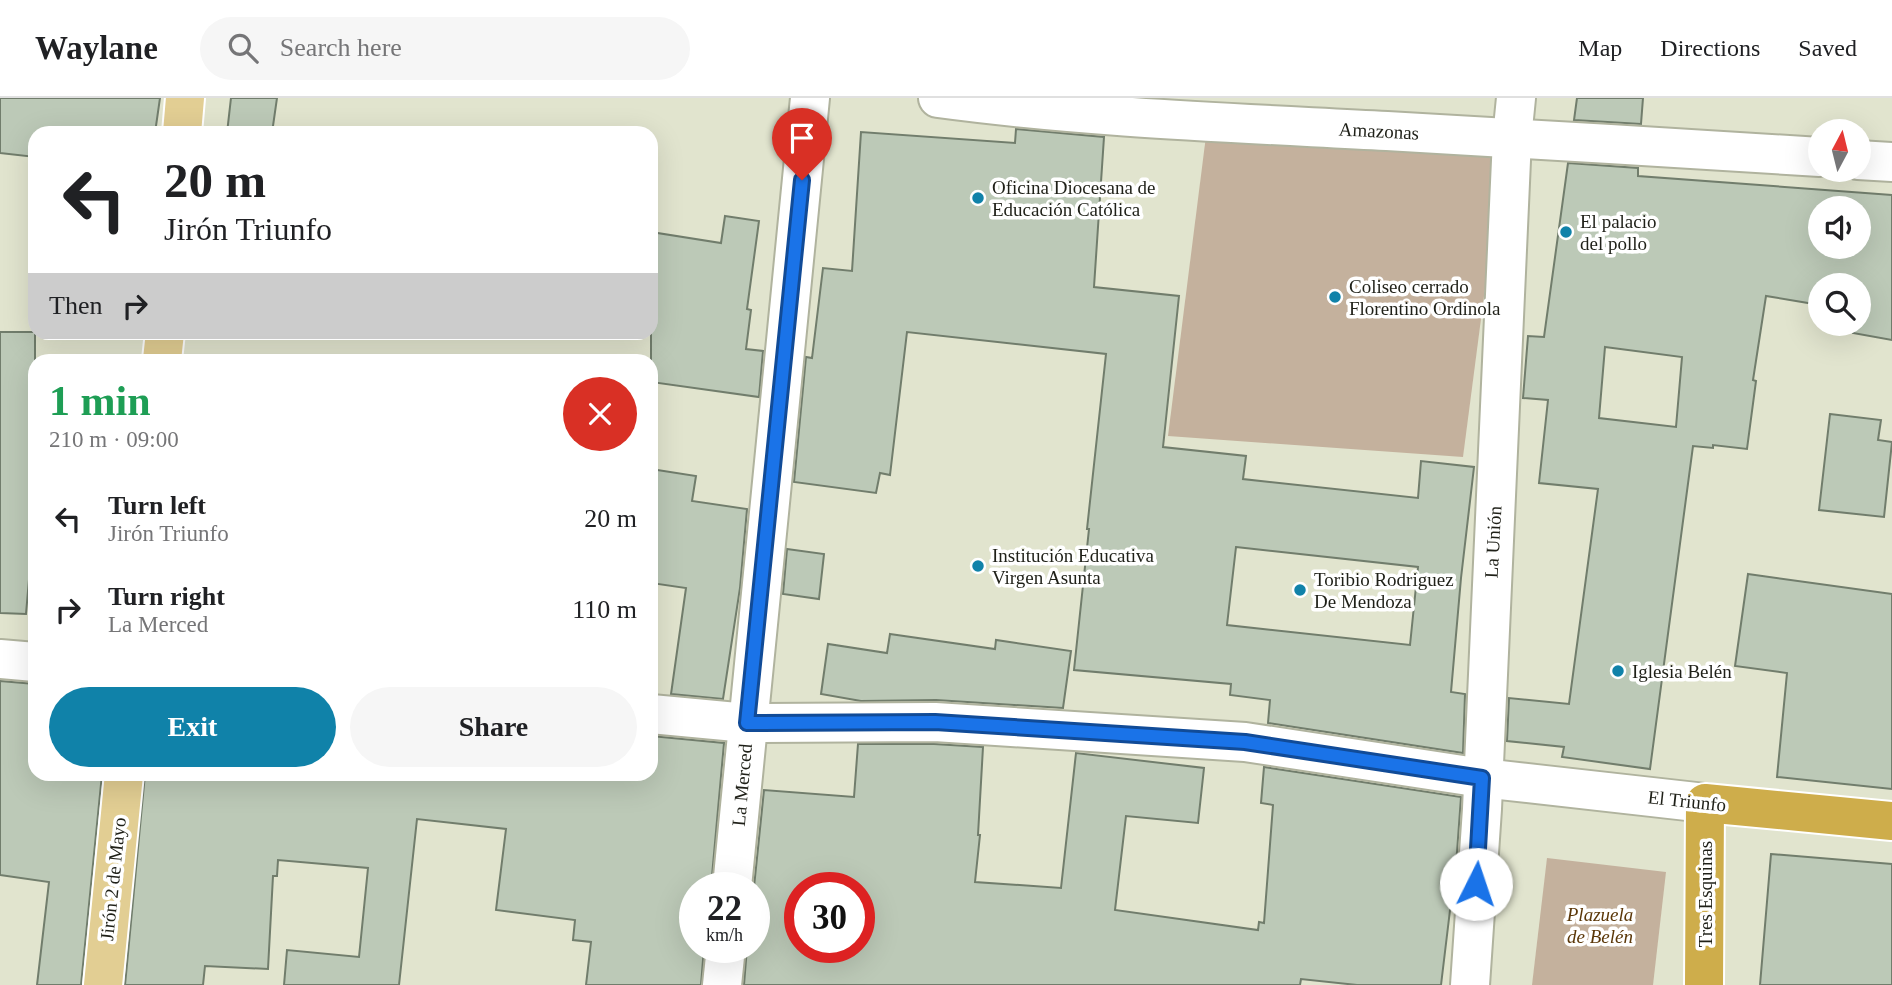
<!DOCTYPE html>
<html lang="en">
<head>
<meta charset="utf-8">
<style>
	:root { --surface:#fff; --page:#f6f6f6; --text:#202124; --muted:#757577; --line:#e0e0e0; --accent:#1082a9 }
	body { margin:0; font-family:Georgia,serif; background:var(--page); color:var(--text); height:100vh; display:flex; flex-direction:column; font-size:26px; white-space:nowrap }
	* { box-sizing:border-box; margin:0 }
	p { font-size:23px; color:var(--muted) }
	.icon { flex:none; width:38px; height:38px; fill:none; stroke:currentColor; stroke-width:2; stroke-linecap:round; stroke-linejoin:round }
	.map { position:relative; flex:1; overflow:hidden }
	.details { position:absolute; left:28px; top:256px; width:630px; height:427px; display:flex; flex-direction:column; background:var(--surface); border-radius:21px; box-shadow:0 7px 28px #0002 }
	.details>* { flex:none }
	.hud { position:absolute; left:28px; top:28px; width:630px; height:214px; border-radius:21px; box-shadow:0 7px 28px #0002; background:#fff; color:var(--text); overflow:hidden }
	.needle { width:46px; rotate:7deg }
	.controls { position:absolute; left:1808px; top:21px; display:grid; gap:14px }
	.controls a { display:grid; place-items:center; width:63px; height:63px; border-radius:50%; background:var(--surface); box-shadow:0 7px 28px #0002; font-size:35px }
	.speed { position:absolute; left:679px; top:774px; display:flex; gap:14px; font-size:35px; font-weight:700; text-align:center }
	.speed>* { display:grid; place-content:center; width:91px; height:91px; border-radius:50%; background:var(--surface); box-shadow:0 7px 28px #0002; line-height:1 }
	.speed small { font-size:18px; font-weight:400 }
	.speed .limit { border:10px solid #d22; background:#fff; color:#111 }
	.pin { position:absolute; display:grid; place-items:center; width:60px; height:60px; color:#fff; margin:-72px -30px; border-radius:50% 50% 50% 0; rotate:-45deg; box-shadow:0 0 7px #0007 }
	.pin .icon { rotate:45deg }
	.me { position:absolute; width:77px; margin:-38px; rotate:4deg; stroke-linejoin:round; filter:drop-shadow(0 0 5px #0008) }
	.turn { display:flex; align-items:center; gap:24px; height:147px; padding:0 21px; font-size:32px }
	.turn .icon { width:91px; height:91px; stroke-width:2.5 }
	.turn b { display:block; font-size:49px; line-height:60px }
	.then { display:flex; align-items:center; height:66px; padding:0 21px; background:#0003; gap:14px; font-size:26px }
	.round { display:grid; place-items:center; flex:none; width:74px; height:74px; border-radius:37px; background:var(--page) }
	.headline { display:flex; align-items:center; justify-content:space-between; height:119px; padding:0 21px }
	h1 { font-size:42px; font-weight:700; line-height:52px; color:#1e9e55 }
	.cta { display:flex; gap:14px; margin-top:auto; padding:14px 21px }
	.cta a { flex:1; height:80px; border-radius:42px; background:var(--accent); color:#fff; font-size:28px; font-weight:700; line-height:80px; text-align:center }
	.cta a+a { background:var(--page); color:var(--text) }
	ul { padding:0; list-style:none }
	li { display:flex; align-items:center; gap:21px; height:91px; padding:0 21px }
	li div { flex:1 }
	li b { display:block; font-size:26px }
	li em { font-style:normal }
	header { display:flex; align-items:center; gap:42px; box-sizing:border-box; height:98px; padding:0 35px; background:var(--surface); border-bottom:2px solid var(--line) }
	header strong { font-size:33px }
	nav { display:flex; gap:38px; margin-inline-start:auto; font-size:24px }
	.search { width:490px; height:63px; background:var(--page); display:flex; align-items:center; gap:18px; box-sizing:border-box; padding:0 24px; border-radius:38px; color:var(--muted); font-size:26px }
	.map>svg:first-child { display:block }
</style>
</head>
<body>
<header>
<strong>Waylane</strong>
<div class="search"><svg class="icon" aria-label="search" viewBox="0 0 24 24"><circle cx="10" cy="10" r="6"/><path d="M15 15l6 6"/></svg>Search here</div>
<nav><a>Map</a><a>Directions</a><a>Saved</a></nav>
</header>
<div class="map">
<svg width="1892" height="887" viewBox="0 0 1892 887">
	<rect width="100%" height="100%" fill="#e1e4ce"/>
	<g fill="#c4b19d">
		<polygon points="1207,30 1502,60 1463,359 1168,338"/>
		<polygon points="1547,760 1666,774 1653,887 1532,887"/>
	</g>
	<g fill="#bcc9b7" stroke="#717d6c" stroke-width="2" fill-rule="evenodd">
		<polygon points="0,0 160,0 155,35 113,35 80,31 79,35 35,35 35,59 0,55"/>
		<polygon points="231,0 277,0 272,35 227,35"/>
		<polygon points="1577,0 1643,0 1641,26 1574,22"/>
		<path d="M 1016,31 L 1104,39 L 1094,189 L 1179,198 L 1163,349 L 1246,358 L 1243,381 L 1418,400 L 1421,363 L 1474,369 L 1461,480 L 1451,594 L 1465,596 L 1463,655 L 1268,625 L 1270,602 L 1230,597 L 1231,586 L 1074,572 L 1089,431 L 1087,431 L 1106,256 L 907,234 L 890,377 L 880,375 L 876,395 L 794,384 L 806,259 L 812,260 L 823,170 L 852,173 L 861,34 L 1015,45 ZM 1236,449 L 1418,469 L 1410,547 L 1227,527 Z"/>
		<path d="M 1568,65 L 1638,70 L 1638,78 L 1892,97 L 1892,242 L 1853,235 L 1855,226 L 1858,226 L 1858,187 L 1820,187 L 1820,207 L 1766,198 L 1753,282 L 1756,283 L 1747,351 L 1713,347 L 1713,350 L 1693,348 L 1650,671 L 1562,659 L 1564,649 L 1507,643 L 1509,600 L 1569,606 L 1598,391 L 1539,385 L 1548,302 L 1523,300 L 1528,238 L 1544,239 ZM 1820,110 L 1858,110 L 1858,149 L 1820,149 ZM 1605,249 L 1682,259 L 1676,329 L 1599,320 Z"/>
		<polygon points="725,118 759,123 747,211 751,212 746,251 763,253 759,299 651,284 651,134 721,145"/>
		<polygon points="0,234 35,234 35,448 32,447 26,516 0,515"/>
		<polygon points="1830,316 1881,322 1878,342 1892,344 1884,419 1819,412"/>
		<polygon points="651,371 696,378 692,403 747,411 740,490 723,601 671,596 686,490 651,485"/>
		<polygon points="787,451 824,456 819,501 783,496"/>
		<polygon points="1748,476 1892,496 1892,691 1777,679 1787,575 1735,568"/>
		<polygon points="890,536 995,551 996,542 1071,553 1063,610 936,602 861,603 821,596 828,546 887,555"/>
		<polygon points="0,583 35,586 35,676 102,676 81,887 37,887 49,784 0,777"/>
		<polygon points="651,638 724,645 711,789 695,789 695,849 704,849 701,887 586,887 591,844 573,842 575,822 496,812 506,731 417,721 399,887 284,887 287,852 359,859 368,770 278,762 277,778 273,778 268,871 205,868 203,887 125,887 145,676 651,676"/>
		<path d="M 858,646 L 934,646 L 983,649 L 978,737 L 980,737 L 975,784 L 1061,790 L 1076,655 L 1204,670 L 1198,725 L 1126,718 L 1115,812 L 1258,832 L 1259,824 L 1264,825 L 1273,707 L 1261,705 L 1264,669 L 1461,699 L 1457,754 L 1441,887 L 1357,887 L 1301,881 L 1300,887 L 744,887 L 747,849 L 754,849 L 754,789 L 764,692 L 854,699 ZM 800,789 L 859,789 L 859,849 L 800,849 Z"/>
		<polygon points="1771,756 1892,766 1892,887 1760,887"/>
	</g>
	<g fill="none" stroke-linecap="round" stroke-linejoin="round">
		<g stroke="#b0b39e" stroke-width="42">
			<g id="minor">
				<path d="M 938,0 C 1087,20 1237,25 1387,33 C 1531,41 1676,50 1820,59"/>
				<polyline points="1858,62 1892,64"/>
				<polyline points="0,561 35,564"/>
				<polyline points="651,616 747,625 935,624 1245,644 1482,680 1705,705"/>
				<polyline points="732,789 810,0"/>
				<polyline points="722,887 726,849"/>
				<polyline points="1470,887 1482,711 1512,40 1516,0"/>
			</g>
		</g>
		<g stroke="#fff" stroke-width="42">
			<g id="major">
				<polyline points="182,35 185,0"/>
				<polyline points="162,262 165,234"/>
				<polyline points="103,887 124,676"/>
			</g>
		</g>
		<g stroke="#fff" stroke-width="42">
			<polyline id="highway" points="1704,887 1705,705 1892,723"/>
		</g>
		<use href="#minor" stroke="#fff" stroke-width="38"/>
		<use href="#major" stroke="#e2ce93" stroke-width="38"/>
		<use href="#highway" stroke="#cead4b" stroke-width="38"/>
	</g>
	<g fill="none" stroke-linecap="round" stroke-linejoin="round">
		<g stroke="#114b97" stroke-width="18">
			<polyline id="route" points="802,82 747,625 935,624 1245,644 1482,680 1476,786"/>
		</g>
		<use href="#route" stroke="#1a73e8" stroke-width="12"/>
	</g>
	<g fill="#1082a9" stroke="#fff" stroke-width="2.5">
		<circle cx="978" cy="100" r="7"/>
		<circle cx="1566" cy="134" r="7"/>
		<circle cx="1335" cy="199" r="7"/>
		<circle cx="978" cy="468" r="7"/>
		<circle cx="1300" cy="492" r="7"/>
		<circle cx="1618" cy="573" r="7"/>
	</g>
	<g text-anchor="middle" dominant-baseline="central" stroke-width="7" stroke-linejoin="round" paint-order="stroke">
		<g font-size="19" fill="#1f2018" stroke="#fff">
			<text transform="translate(1379 33) rotate(3)">Amazonas</text>
			<text transform="translate(1493 444) rotate(-87)">La Unión</text>
			<text transform="translate(742 687) rotate(-85)">La Merced</text>
			<text transform="translate(1687 703) rotate(6)">El Triunfo</text>
			<text transform="translate(113 781) rotate(-84)">Jirón 2 de Mayo</text>
			<text transform="translate(1705 796) rotate(-90)">Tres Esquinas</text>
		</g>
		<g font-size="19" fill="#1f2018" stroke="#fff" text-anchor="start">
			<text x="992" y="89">Oficina Diocesana de<tspan x="992" dy="22">Educación Católica</tspan></text>
			<text x="1580" y="123">El palacio<tspan x="1580" dy="22">del pollo</tspan></text>
			<text x="1349" y="188">Coliseo cerrado<tspan x="1349" dy="22">Florentino Ordinola</tspan></text>
			<text x="992" y="457">Institución Educativa<tspan x="992" dy="22">Virgen Asunta</tspan></text>
			<text x="1314" y="481">Toribio Rodriguez<tspan x="1314" dy="22">De Mendoza</tspan></text>
			<text x="1632" y="573">Iglesia Belén</text>
		</g>
		<g font-size="19" font-style="italic" fill="#5b3708" stroke="#fff">
			<text x="1600" y="816">Plazuela<tspan x="1600" dy="22">de Belén</tspan></text>
		</g>
	</g>
</svg>
<div class="controls">
<a><svg class="needle" viewBox="-14 -14 28 28"><path d="M0-13l5 13h-10z" fill="#e53935"/><path d="M0 13l5-13h-10z" fill="#757577"/></svg></a>
<a><svg class="icon" aria-label="sound" viewBox="0 0 24 24"><path d="M4 9h4l5-4v14l-5-4H4zM17 9q2 3 0 6"/></svg></a>
<a><svg class="icon" aria-label="search" viewBox="0 0 24 24"><circle cx="10" cy="10" r="6"/><path d="M15 15l6 6"/></svg></a>
</div>
<div class="speed"><div>22<small>km/h</small></div><div class="limit">30</div></div>
<div class="pin" style="left:802px;top:82px;background:#d93025"><svg class="icon" aria-label="arrive" viewBox="0 0 24 24"><path d="M6 21V4h12l-3 4 3 4H6"/></svg></div>
<svg class="me" style="left:1476px;top:786px" viewBox="-20 -20 40 40"><circle r="19" fill="#fff"/><path d="M0-13L10 11 0 6-10 11z" fill="#1a73e8"/></svg>
<div class="hud">
<div class="turn"><svg class="icon" aria-label="left" viewBox="0 0 24 24"><path d="M17 20v-9H6M10 6l-5 5 5 5"/></svg><div><b>20 m</b>Jirón Triunfo</div></div>
<div class="then">Then<svg class="icon" aria-label="right" viewBox="0 0 24 24"><path d="M7 20v-9h11M14 6l5 5-5 5"/></svg></div>
</div>
<section class="details">
<div class="headline"><div><h1>1 min</h1><p>210 m · 09:00</p></div><a class="round" style="background:#d93025;color:#fff"><svg class="icon" aria-label="close" viewBox="0 0 24 24"><path d="M6 6l12 12M18 6L6 18"/></svg></a></div>
<ul>
<li><svg class="icon" aria-label="left" viewBox="0 0 24 24"><path d="M17 20v-9H6M10 6l-5 5 5 5"/></svg><div><b>Turn left</b><p>Jirón Triunfo</p></div><em>20 m</em></li>
<li><svg class="icon" aria-label="right" viewBox="0 0 24 24"><path d="M7 20v-9h11M14 6l5 5-5 5"/></svg><div><b>Turn right</b><p>La Merced</p></div><em>110 m</em></li>
</ul>
<div class="cta"><a>Exit</a><a>Share</a></div>
</section>
</div>
</body>
</html>
